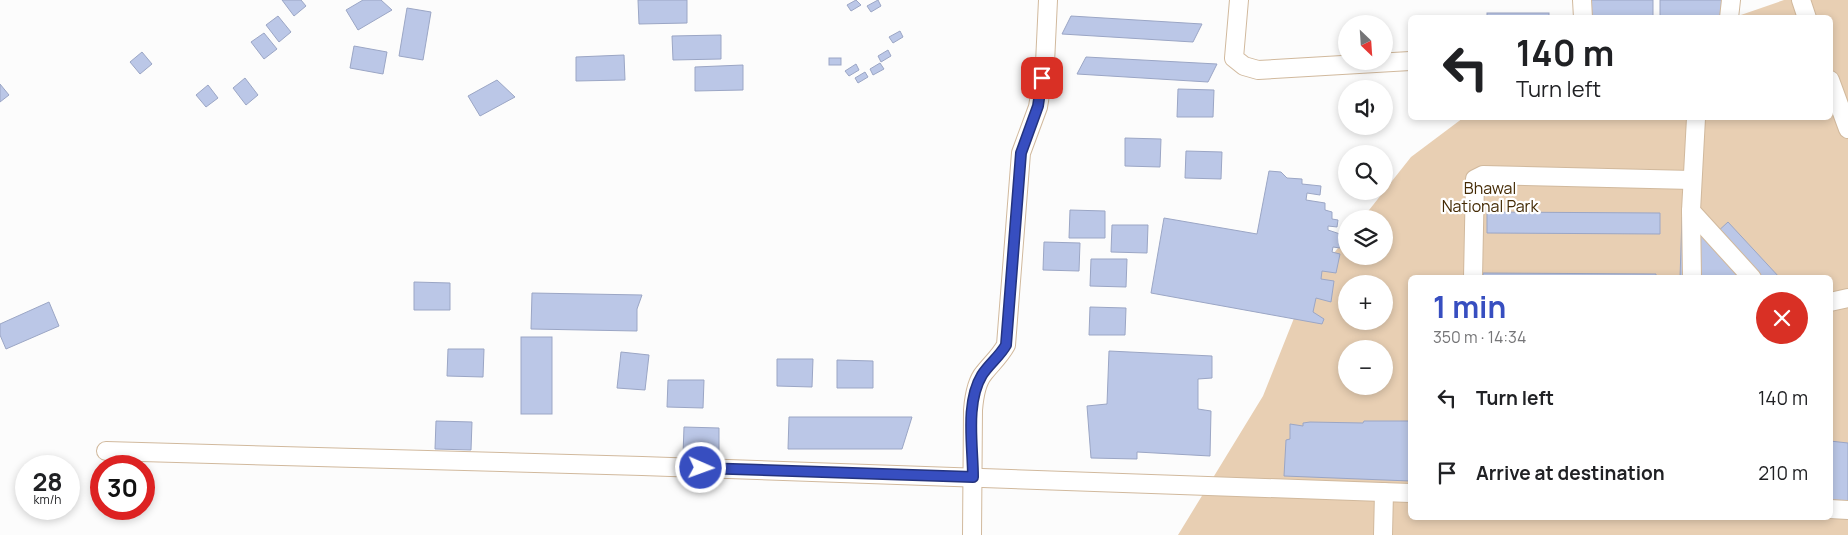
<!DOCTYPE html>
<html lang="en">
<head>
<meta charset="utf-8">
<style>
	:root { --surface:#fff; --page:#f2f2f2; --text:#202124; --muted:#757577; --accent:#374ec0 }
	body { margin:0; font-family:Manrope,sans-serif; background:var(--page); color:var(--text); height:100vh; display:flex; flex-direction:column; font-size:19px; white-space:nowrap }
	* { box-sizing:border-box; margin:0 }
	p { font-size:16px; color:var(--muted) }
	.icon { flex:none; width:28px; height:28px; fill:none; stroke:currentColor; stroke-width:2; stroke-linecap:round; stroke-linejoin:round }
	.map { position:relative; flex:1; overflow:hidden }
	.panel { position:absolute; left:1408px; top:275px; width:425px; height:245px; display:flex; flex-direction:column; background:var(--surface); border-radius:8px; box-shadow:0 2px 8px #0003 }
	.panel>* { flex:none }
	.top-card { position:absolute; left:1408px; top:15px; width:425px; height:105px; border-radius:8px; box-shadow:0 2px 8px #0003; background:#fff; color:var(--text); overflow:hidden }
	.needle { width:32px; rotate:155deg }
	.fabs { position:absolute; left:1338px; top:15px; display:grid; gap:10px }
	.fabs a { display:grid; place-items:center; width:55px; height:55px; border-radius:50%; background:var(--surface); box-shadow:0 2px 8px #0003; font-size:25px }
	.speed { position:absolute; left:15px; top:455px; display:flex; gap:10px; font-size:25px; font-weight:700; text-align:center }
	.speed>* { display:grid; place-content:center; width:65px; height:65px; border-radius:50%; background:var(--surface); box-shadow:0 2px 8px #0003; line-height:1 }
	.speed small { font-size:12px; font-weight:400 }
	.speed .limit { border:8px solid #d22; background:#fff; color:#111 }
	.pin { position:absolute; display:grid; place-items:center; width:42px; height:42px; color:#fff; margin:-21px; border-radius:10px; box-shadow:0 2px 8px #0006 }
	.me { position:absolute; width:55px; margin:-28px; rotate:92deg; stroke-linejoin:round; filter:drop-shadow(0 0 4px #0008) }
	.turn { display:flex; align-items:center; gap:18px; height:105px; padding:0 25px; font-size:22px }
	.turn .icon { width:65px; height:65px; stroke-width:2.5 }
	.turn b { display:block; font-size:35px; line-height:42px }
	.round { display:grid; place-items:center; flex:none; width:52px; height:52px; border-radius:26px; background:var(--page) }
	.head { display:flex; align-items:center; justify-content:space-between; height:85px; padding:0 25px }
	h1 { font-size:30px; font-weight:700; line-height:38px; color:var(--accent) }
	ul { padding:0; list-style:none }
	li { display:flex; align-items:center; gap:15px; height:75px; padding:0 25px }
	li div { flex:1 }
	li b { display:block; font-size:19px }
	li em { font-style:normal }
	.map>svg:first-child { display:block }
</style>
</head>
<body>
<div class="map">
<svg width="1848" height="535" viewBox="0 0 1848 535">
	<rect width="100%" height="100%" fill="#fcfcfc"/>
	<path fill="#e8cfb3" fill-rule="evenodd" d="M 1784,0 L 1848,0 L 1848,535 L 1178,535 L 1263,396 L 1306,288 L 1346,238 L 1346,256 L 1384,256 L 1384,219 L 1362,219 L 1411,157 L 1463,118 L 1830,118 L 1830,18 L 1735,17 ZM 1410,278 L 1830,278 L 1830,518 L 1410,518 ZM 1346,284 L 1384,284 L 1384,321 L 1346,321 ZM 1346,349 L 1384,349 L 1384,386 L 1346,386 Z"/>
	<g fill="#bbc7e7" stroke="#9ba6c5">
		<polygon points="282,0 301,0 306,6 294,16"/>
		<polygon points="363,0 381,0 392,10 358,30 346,10"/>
		<polygon points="638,0 687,0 687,23 639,24"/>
		<polygon points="856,0 861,5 851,11 847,5"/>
		<polygon points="878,0 881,6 871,12 867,6"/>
		<rect x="1591" y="0" width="62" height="16"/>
		<rect x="1660" y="0" width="62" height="17"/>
		<polygon points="407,8 431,12 423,60 399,56"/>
		<rect x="1487" y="13" width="62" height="5"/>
		<polygon points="278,16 291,32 279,42 266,25"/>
		<polygon points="1071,16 1202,24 1193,42 1062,34"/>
		<polygon points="900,31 903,37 893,43 889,37"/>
		<polygon points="264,33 277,49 264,59 251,42"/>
		<polygon points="721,35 721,59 673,60 672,36"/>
		<polygon points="354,46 387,52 383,74 350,68"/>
		<polygon points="888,50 891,56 881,62 878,56"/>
		<polygon points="142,52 152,64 140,74 130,62"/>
		<polygon points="624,55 625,80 576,81 576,57"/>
		<polygon points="1086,57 1217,64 1208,82 1077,74"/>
		<rect x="829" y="58" width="12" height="7"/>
		<polygon points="880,63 884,69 873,75 870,69"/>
		<polygon points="856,64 859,70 849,76 845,71"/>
		<polygon points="743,65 743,90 695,91 695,67"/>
		<polygon points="865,72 868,77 858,83 855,78"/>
		<polygon points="245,78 258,95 246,105 233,88"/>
		<polygon points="497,80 515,97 480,116 468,96"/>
		<polygon points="0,84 9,95 0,102"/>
		<polygon points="208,85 218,98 206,107 196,95"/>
		<polygon points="1178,89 1214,90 1213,117 1177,117"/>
		<polygon points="1125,138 1161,139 1160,167 1125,166"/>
		<polygon points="1186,151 1222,152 1221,179 1185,178"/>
		<polygon points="1269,171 1281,172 1287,178 1302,179 1302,184 1321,186 1320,195 1307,193 1306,200 1325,203 1325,210 1332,212 1332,219 1338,220 1337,227 1328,226 1328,230 1343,235 1340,248 1333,247 1332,252 1340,254 1336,273 1322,271 1321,279 1334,281 1331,302 1316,298 1313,312 1324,319 1322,324 1151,293 1164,218 1257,234"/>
		<polygon points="1070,210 1105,211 1105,238 1069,238"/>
		<polygon points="1697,210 1716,233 1728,222 1780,278 1680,278 1682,217"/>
		<polygon points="1487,212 1660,213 1660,234 1487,233"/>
		<polygon points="1112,225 1148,225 1147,253 1111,252"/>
		<polygon points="1044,242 1080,243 1079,271 1043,270"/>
		<polygon points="1091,259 1127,259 1126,287 1090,286"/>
		<polygon points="1483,273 1656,274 1656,278 1483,278"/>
		<polygon points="414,282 450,283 450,310 414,310"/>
		<polygon points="532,293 642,295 637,309 637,331 531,329"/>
		<polygon points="49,302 59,326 6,349 0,335 0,324"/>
		<polygon points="1090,307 1126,308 1125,335 1089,335"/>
		<rect x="521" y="337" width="31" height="77"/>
		<polygon points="448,349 484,349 483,377 447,376"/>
		<polygon points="1109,351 1212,356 1212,378 1198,379 1198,409 1211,411 1210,456 1137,452 1137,459 1091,458 1087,406 1107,404"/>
		<polygon points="621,352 649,355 645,390 617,388"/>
		<polygon points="777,359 813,359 812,387 777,386"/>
		<polygon points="837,360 873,361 873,388 837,388"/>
		<polygon points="668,380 704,380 703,408 667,407"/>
		<polygon points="789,417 912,417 902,449 788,449"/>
		<polygon points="436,421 472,422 471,450 435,449"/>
		<polygon points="1364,421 1410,421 1410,481 1284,476 1286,440 1290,439 1290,424 1303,426 1303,423 1310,422 1363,423"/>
		<polygon points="684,427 719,428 719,455 683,455"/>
		<polygon points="1830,441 1848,443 1848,503 1830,502"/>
	</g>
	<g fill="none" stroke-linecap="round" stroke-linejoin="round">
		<g stroke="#d1b99d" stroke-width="20">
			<g id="minor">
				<polyline points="1239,0 1234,58 1244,66 1258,70 1410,61"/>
				<polyline points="1582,0 1583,18"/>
				<polyline points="1801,0 1807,18"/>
				<polyline points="1729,18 1731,0"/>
				<polyline points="1830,80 1848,129"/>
				<polyline points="1696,118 1691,211 1752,278"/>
				<polyline points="1691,211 1692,278"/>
				<polyline points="1473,278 1475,179 1483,175 1692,180"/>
				<polyline points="1830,302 1848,298"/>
				<polyline points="106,451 642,466 1410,493"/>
				<polyline points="1830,509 1848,510"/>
				<path d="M 972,535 L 973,410 C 974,398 976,382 984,373 C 992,363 1000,356 1006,345 L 1021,153 L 1038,107 L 1045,63 L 1048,0"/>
				<polyline points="1383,535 1384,492"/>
			</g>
		</g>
		<use href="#minor" stroke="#fff" stroke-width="18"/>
	</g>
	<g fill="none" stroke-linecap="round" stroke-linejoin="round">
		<g stroke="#24337d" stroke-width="12">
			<path id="route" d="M 701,468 L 973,477 C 973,446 965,403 982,375 C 989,364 1000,356 1006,345 L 1021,153 L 1038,106 L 1042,78"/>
		</g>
		<use href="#route" stroke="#374ec0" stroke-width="9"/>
	</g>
	<g text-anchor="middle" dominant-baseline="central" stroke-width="4.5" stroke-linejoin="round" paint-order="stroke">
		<g font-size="16" fill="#442a04" stroke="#fff">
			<text x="1490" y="188">Bhawal<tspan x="1490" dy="18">National Park</tspan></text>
		</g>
	</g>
</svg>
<div class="fabs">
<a><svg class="needle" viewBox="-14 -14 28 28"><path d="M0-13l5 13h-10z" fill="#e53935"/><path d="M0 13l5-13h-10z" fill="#757577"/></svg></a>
<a><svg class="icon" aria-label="sound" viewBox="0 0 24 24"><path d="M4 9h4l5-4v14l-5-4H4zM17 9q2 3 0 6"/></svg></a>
<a><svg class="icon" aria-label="search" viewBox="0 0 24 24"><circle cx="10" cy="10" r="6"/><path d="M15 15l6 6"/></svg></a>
<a><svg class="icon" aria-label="layers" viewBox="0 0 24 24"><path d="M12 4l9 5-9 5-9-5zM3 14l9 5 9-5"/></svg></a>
<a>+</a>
<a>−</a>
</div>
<div class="speed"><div>28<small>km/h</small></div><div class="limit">30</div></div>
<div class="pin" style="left:1042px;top:78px;background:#d93025"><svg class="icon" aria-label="arrive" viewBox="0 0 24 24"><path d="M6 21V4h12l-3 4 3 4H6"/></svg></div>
<svg class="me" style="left:701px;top:468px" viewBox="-20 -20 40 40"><circle r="17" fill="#374ec0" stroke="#fff" stroke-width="3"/><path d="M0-11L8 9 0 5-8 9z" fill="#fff"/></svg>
<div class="top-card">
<div class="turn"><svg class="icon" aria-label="left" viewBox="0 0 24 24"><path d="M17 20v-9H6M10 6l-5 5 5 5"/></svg><div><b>140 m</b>Turn left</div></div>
</div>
<section class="panel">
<div class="head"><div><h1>1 min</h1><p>350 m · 14:34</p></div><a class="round" style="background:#d93025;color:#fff"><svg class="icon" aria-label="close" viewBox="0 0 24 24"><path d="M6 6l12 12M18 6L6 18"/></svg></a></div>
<ul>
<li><svg class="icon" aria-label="left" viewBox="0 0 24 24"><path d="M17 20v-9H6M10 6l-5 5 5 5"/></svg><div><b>Turn left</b></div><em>140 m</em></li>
<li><svg class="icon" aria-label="arrive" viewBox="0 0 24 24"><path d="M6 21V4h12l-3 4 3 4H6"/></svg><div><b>Arrive at destination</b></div><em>210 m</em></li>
</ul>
</section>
</div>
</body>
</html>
